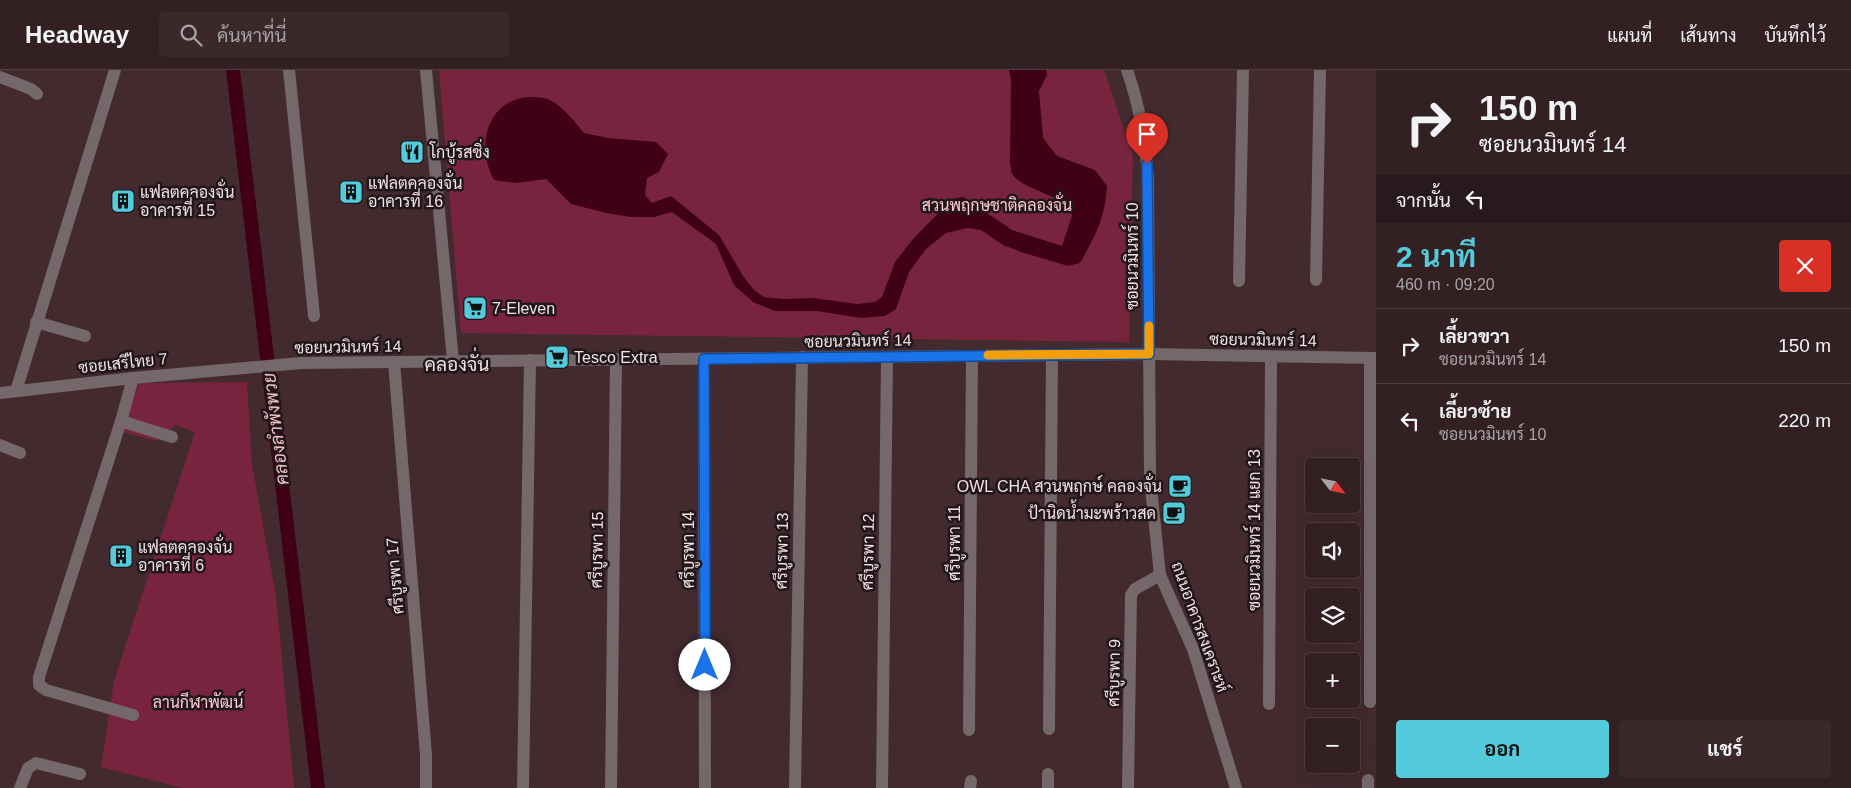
<!DOCTYPE html>
<html lang="th">
<head>
<meta charset="utf-8">
<style>
	:root { --surface:#322023; --page:#3a282b; --text:#f1f3f6; --muted:#a8a3a6; --line:#4d3e41; --accent:#53cbdb }
	body { margin:0; font-family:Helvetica,Sarabun,sans-serif; background:var(--page); color:var(--text); height:100vh; display:flex; flex-direction:column; font-size:19px; white-space:nowrap }
	* { box-sizing:border-box; margin:0 }
	p { font-size:16px; color:var(--muted) }
	.icon { flex:none; width:28px; height:28px; fill:none; stroke:currentColor; stroke-width:2; stroke-linecap:round; stroke-linejoin:round }
	.map { position:relative; flex:1; overflow:hidden }
	.sheet { display:flex; flex-direction:column; background:var(--surface); width:475px }
	.sheet>* { flex:none }
	.hud { background:#322023; color:var(--text); overflow:hidden }
	.needle { width:32px; rotate:122deg }
	.buttons { position:absolute; left:1305px; top:388px; display:grid; gap:10px }
	.buttons a { display:grid; place-items:center; width:55px; height:55px; border-radius:5px; background:var(--surface); box-shadow:0 5px 20px #0002,0 0 0 1px var(--line); font-size:25px }
	.pin { position:absolute; display:grid; place-items:center; width:42px; height:42px; color:#fff; margin:-51px -21px; border-radius:50% 50% 50% 0; rotate:-45deg; box-shadow:0 0 5px #0007 }
	.pin .icon { rotate:45deg }
	.me { position:absolute; width:55px; margin:-28px; rotate:0deg; stroke-linejoin:round; filter:drop-shadow(0 0 4px #0008) }
	.turn { display:flex; align-items:center; gap:18px; height:105px; padding:0 20px; font-size:22px }
	.turn .icon { width:65px; height:65px; stroke-width:2.5 }
	.turn b { display:block; font-size:35px; line-height:42px }
	.then { display:flex; align-items:center; height:48px; padding:0 20px; background:#0003; gap:10px; font-size:19px }
	.round { display:grid; place-items:center; flex:none; width:52px; height:52px; border-radius:5px; background:var(--page) }
	.summary { display:flex; align-items:center; justify-content:space-between; height:85px; padding:0 20px }
	h1 { font-size:30px; font-weight:700; line-height:38px; color:var(--accent) }
	.button { display:flex; gap:10px; margin-top:auto; padding:10px 20px }
	.button a { flex:1; height:58px; border-radius:5px; background:var(--accent); color:#111; font-size:20px; font-weight:700; line-height:58px; text-align:center }
	.button a+a { background:var(--page); color:var(--text) }
	ul { padding:0; list-style:none }
	li { display:flex; align-items:center; gap:15px; height:75px; padding:0 20px; border-top:1px solid var(--line) }
	li div { flex:1 }
	li b { display:block; font-size:19px }
	li em { font-style:normal }
	header { display:flex; align-items:center; gap:30px; box-sizing:border-box; height:70px; padding:0 25px; background:var(--surface); border-bottom:1px solid var(--line) }
	header strong { font-size:24px }
	nav { display:flex; gap:28px; margin-inline-start:auto; font-size:18px }
	.search { width:350px; height:45px; background:var(--page); display:flex; align-items:center; gap:12px; box-sizing:border-box; padding:0 18px; border-radius:5px; color:var(--muted); font-size:19px }
	main { display:flex; flex:1; min-height:0 }
	.map>svg:first-child { display:block }
</style>
</head>
<body>
<header>
<strong>Headway</strong>
<div class="search"><svg class="icon" aria-label="search" viewBox="0 0 24 24"><circle cx="10" cy="10" r="6"/><path d="M15 15l6 6"/></svg>ค้นหาที่นี่</div>
<nav><a>แผนที่</a><a>เส้นทาง</a><a>บันทึกไว้</a></nav>
</header>
<main>
<div class="map">
<svg width="1376" height="718" viewBox="0 0 1376 718">
	<rect width="100%" height="100%" fill="#422a2f"/>
	<g fill="#79243f">
		<polygon points="439,0 1104,0 1133,86 1129,272 461,263"/>
		<polygon points="247,312 252,395 276,526 294,718 182,718 101,697 114,611 195,362 176,355 157,371 122,362 139,313"/>
	</g>
	<path fill="#3f0018" d="M 1009,0 L 1046,0 L 1047,5 L 1039,21 L 1043,68 L 1057,86 L 1095,100 L 1107,116 C 1105,148 1096,165 1080,193 L 1068,196 L 1021,182 L 1003,175 L 981,160 L 967,158 L 946,163 L 926,179 L 909,202 L 896,239 L 885,246 L 861,248 L 817,241 L 775,241 L 753,232 L 734,215 L 716,174 L 672,142 L 654,147 L 631,147 L 606,143 L 571,134 L 546,109 L 516,113 L 494,110 C 472,69 493,19 544,28 C 559,31 575,52 584,63 L 608,68 L 656,72 L 668,84 L 659,102 L 647,108 L 645,125 L 652,133 L 671,126 L 719,165 L 743,206 L 754,220 L 764,227 L 782,229 L 813,228 L 857,234 L 875,232 L 882,227 L 895,192 L 913,169 L 952,129 L 963,127 L 1012,160 L 1062,176 L 1072,146 L 1070,137 C 1056,125 1020,117 1013,105 C 1011,103 1011,97 1010,94 L 1011,9 Z"/>
	<g fill="none" stroke-linecap="round" stroke-linejoin="round">
		<polyline stroke="#3f0018" stroke-width="14" points="233,0 318,718"/>
		<g stroke="#75686a" stroke-width="12">
			<polyline points="289,0 314,246"/>
			<polyline points="426,0 453,291"/>
			<path d="M 1127,0 C 1140,37 1146,73 1148,111 L 1150,408 L 1160,505 L 1193,579 L 1236,718"/>
			<polyline points="0,7 31,19 37,24"/>
			<polyline points="1316,210 1320,0"/>
			<polyline points="1239,211 1243,0"/>
			<polyline points="36,252 85,266"/>
			<polyline points="1149,284 1376,288"/>
			<polyline points="704,289 705,718"/>
			<polyline points="394,292 426,685 426,718"/>
			<polyline points="133,308 121,351 39,607 39,615 46,620 133,645"/>
			<polyline points="16,321 115,0"/>
			<polyline points="121,351 172,367"/>
			<polyline points="0,375 20,383"/>
			<polyline points="1370,632 1370,288"/>
			<polyline points="1269,634 1271,287"/>
			<polyline points="1049,659 1052,285"/>
			<polyline points="969,660 972,286"/>
			<polyline points="20,718 28,698 36,693 80,704"/>
			<polyline points="523,718 530,290"/>
			<polyline points="611,718 616,289"/>
			<polyline points="795,718 802,287"/>
			<polyline points="882,718 887,287"/>
			<polyline points="970,718 971,711"/>
			<polyline points="1048,718 1048,704"/>
			<polyline points="1128,718 1131,525 1135,519 1160,505"/>
			<polyline points="1368,718 1368,710"/>
		</g>
		<polyline stroke="#75686a" stroke-width="12" points="0,323 133,308 301,293 1149,284"/>
	</g>
	<g fill="none" stroke-linecap="round" stroke-linejoin="round">
		<g stroke="#114b97" stroke-width="12">
			<polyline id="route" points="705,595 704,289 1149,284 1147,94"/>
		</g>
		<use href="#route" stroke="#1a73e8" stroke-width="9"/>
		<polyline stroke="#f59e0b" stroke-width="9" points="988,285 1149,284 1149,256"/>
	</g>
	<defs>
		<g id="restaurant-square" transform="scale(1.25)"><rect x="-9" y="-9" width="18" height="18" rx="4" fill="#53cbdb" stroke="#211619"/><path d="M-5-6h1v4h1v-4h1v4h1v-4h1v5L-1.5 .5V6h-2V.5L-5-1ZM5-6V6H3V1.5H1.5Q1.5-4 5-6Z" fill="#111"/></g>
		<g id="building-square" transform="scale(1.25)"><rect x="-9" y="-9" width="18" height="18" rx="4" fill="#53cbdb" stroke="#211619"/><path d="M-4-6H4V6H1V3H-1V6H-4ZM-2.5-4.3h1.7v1.8h-1.7ZM.8-4.3h1.7v1.8H.8ZM-2.5-1h1.7V.8h-1.7ZM.8-1h1.7V.8H.8Z" fill="#111"/></g>
		<g id="supermarket-square" transform="scale(1.25)"><rect x="-9" y="-9" width="18" height="18" rx="4" fill="#53cbdb" stroke="#211619"/><path d="M-6-5.5h2.5l.6 2H6L4.5 2H-2.5L-4.4-4H-6ZM-1.5 3.2a1.3 1.3 0 1 0 .1 0ZM3 3.2a1.3 1.3 0 1 0 .1 0Z" fill="#111"/></g>
		<g id="cafe-square" transform="scale(1.25)"><rect x="-9" y="-9" width="18" height="18" rx="4" fill="#53cbdb" stroke="#211619"/><path d="M-5.5-4.5H6V0H3Q3 3.5 0 3.5H-2.5Q-5.5 3.5-5.5 0ZM3-3.2v2h1.7v-2ZM-6 4.5H4V6H-6Z" fill="#111"/></g>
	</defs>
	<g fill-rule="evenodd">
		<use href="#restaurant-square" x="412" y="82"/>
		<use href="#building-square" x="351" y="122"/>
		<use href="#building-square" x="123" y="131"/>
		<use href="#supermarket-square" x="475" y="238"/>
		<use href="#supermarket-square" x="557" y="287"/>
		<use href="#cafe-square" x="1180" y="416"/>
		<use href="#cafe-square" x="1174" y="443"/>
		<use href="#building-square" x="121" y="486"/>
	</g>
	<g text-anchor="middle" dominant-baseline="central" stroke-width="5" stroke-linejoin="round" paint-order="stroke">
		<g font-size="16" fill="#f3e2e5" stroke="#211619" text-anchor="start">
			<text x="430" y="82">โกบู้รสซิ่ง</text>
			<text x="368" y="113">แฟลตคลองจั่น<tspan x="368" dy="18">อาคารที่ 16</tspan></text>
			<text x="140" y="122">แฟลตคลองจั่น<tspan x="140" dy="18">อาคารที่ 15</tspan></text>
			<text x="492" y="238">7-Eleven</text>
			<text x="574" y="287">Tesco Extra</text>
			<text x="1162" y="416" text-anchor="end">OWL CHA สวนพฤกษ์ คลองจั่น</text>
			<text x="1156" y="443" text-anchor="end">ป้านิดน้ำมะพร้าวสด</text>
			<text x="138" y="477">แฟลตคลองจั่น<tspan x="138" dy="18">อาคารที่ 6</tspan></text>
		</g>
		<g font-size="16" fill="#fecad4" stroke="#211619">
			<text x="997" y="135">สวนพฤกษชาติคลองจั่น</text>
			<text x="198" y="632">ลานกีฬาพัฒน์</text>
		</g>
		<g font-size="16" fill="#f3e2e5" stroke="#211619">
			<text transform="translate(1132 186) rotate(-90)">ซอยนวมินทร์ 10</text>
			<text transform="translate(1263 270) rotate(1)">ซอยนวมินทร์ 14</text>
			<text transform="translate(858 271) rotate(-1)">ซอยนวมินทร์ 14</text>
			<text transform="translate(348 277) rotate(-1)">ซอยนวมินทร์ 14</text>
			<text transform="translate(123 293) rotate(-6)">ซอยเสรีไทย 7</text>
			<text transform="translate(1254 460) rotate(-90)">ซอยนวมินทร์ 14 แยก 13</text>
			<text transform="translate(954 473) rotate(-90)">ศรีบูรพา 11</text>
			<text transform="translate(597 480) rotate(-89)">ศรีบูรพา 15</text>
			<text transform="translate(688 480) rotate(-90)">ศรีบูรพา 14</text>
			<text transform="translate(782 481) rotate(-89)">ศรีบูรพา 13</text>
			<text transform="translate(868 482) rotate(-89)">ศรีบูรพา 12</text>
			<text transform="translate(395 506) rotate(-95)">ศรีบูรพา 17</text>
			<text transform="translate(1200 557) rotate(70)">ถนนอาคารสงเคราะห์</text>
			<text transform="translate(1114 603) rotate(-89)">ศรีบูรพา 9</text>
		</g>
		<g font-size="18" font-style="italic" fill="#f3c0ca" stroke="#211619">
			<text transform="translate(276 359) rotate(-97)">คลองลำพังพวย</text>
		</g>
		<g font-size="19" fill="#f3e2e5" stroke="#211619">
			<text x="457" y="294">คลองจั่น</text>
		</g>
	</g>
</svg>
<div class="buttons">
<a><svg class="needle" viewBox="-14 -14 28 28"><path d="M0-13l5 13h-10z" fill="#e53935"/><path d="M0 13l5-13h-10z" fill="#a8a3a6"/></svg></a>
<a><svg class="icon" aria-label="sound" viewBox="0 0 24 24"><path d="M4 9h4l5-4v14l-5-4H4zM17 9q2 3 0 6"/></svg></a>
<a><svg class="icon" aria-label="layers" viewBox="0 0 24 24"><path d="M12 4l9 5-9 5-9-5zM3 14l9 5 9-5"/></svg></a>
<a>+</a>
<a>−</a>
</div>
<div class="pin" style="left:1147px;top:94px;background:#d93025"><svg class="icon" aria-label="arrive" viewBox="0 0 24 24"><path d="M6 21V4h12l-3 4 3 4H6"/></svg></div>
<svg class="me" style="left:705px;top:595px" viewBox="-20 -20 40 40"><circle r="19" fill="#fff"/><path d="M0-13L10 11 0 6-10 11z" fill="#1a73e8"/></svg>
</div>
<section class="sheet">
<div class="hud">
<div class="turn"><svg class="icon" aria-label="right" viewBox="0 0 24 24"><path d="M7 20v-9h11M14 6l5 5-5 5"/></svg><div><b>150 m</b>ซอยนวมินทร์ 14</div></div>
<div class="then">จากนั้น<svg class="icon" aria-label="left" viewBox="0 0 24 24"><path d="M17 20v-9H6M10 6l-5 5 5 5"/></svg></div>
</div>
<div class="summary"><div><h1>2 นาที</h1><p>460 m · 09:20</p></div><a class="round" style="background:#d93025;color:#fff"><svg class="icon" aria-label="close" viewBox="0 0 24 24"><path d="M6 6l12 12M18 6L6 18"/></svg></a></div>
<ul>
<li><svg class="icon" aria-label="right" viewBox="0 0 24 24"><path d="M7 20v-9h11M14 6l5 5-5 5"/></svg><div><b>เลี้ยวขวา</b><p>ซอยนวมินทร์ 14</p></div><em>150 m</em></li>
<li><svg class="icon" aria-label="left" viewBox="0 0 24 24"><path d="M17 20v-9H6M10 6l-5 5 5 5"/></svg><div><b>เลี้ยวซ้าย</b><p>ซอยนวมินทร์ 10</p></div><em>220 m</em></li>
</ul>
<div class="button"><a>ออก</a><a>แชร์</a></div>
</section>
</main>
</body>
</html>
